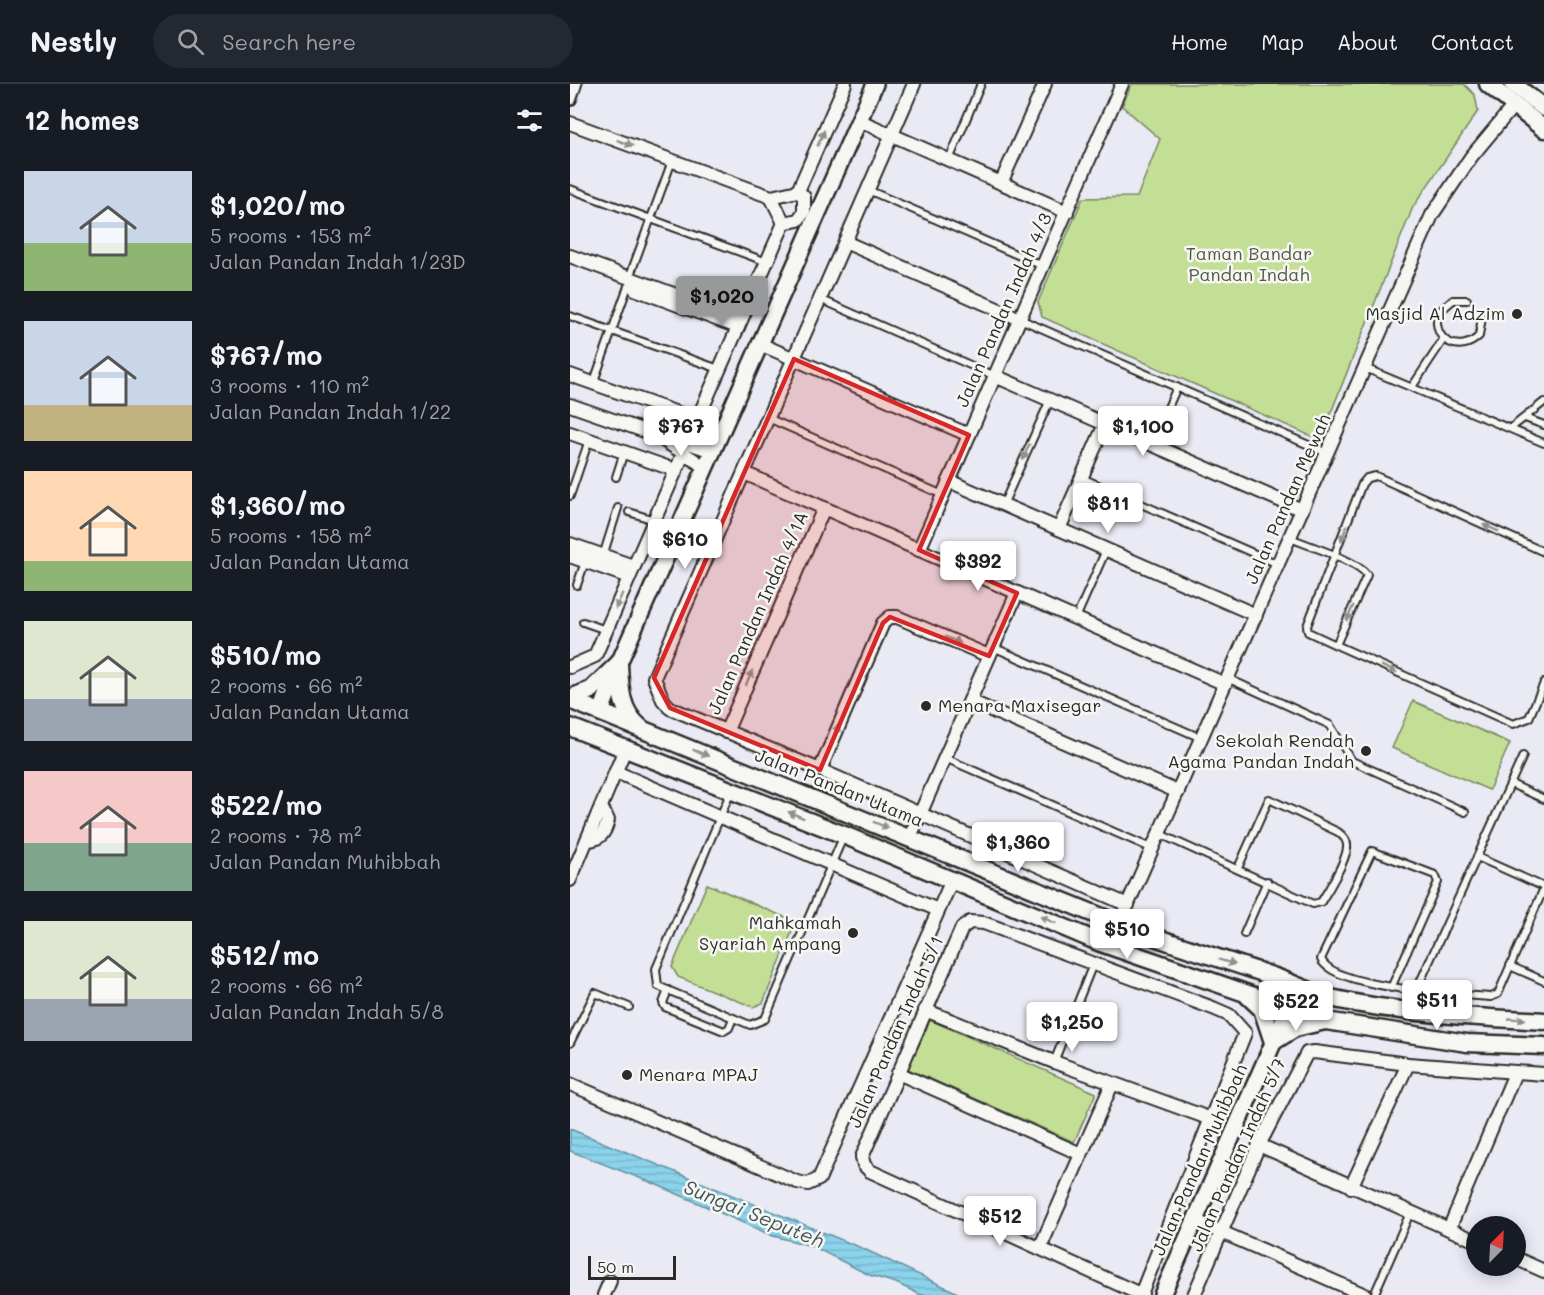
<!DOCTYPE html>
<meta charset="utf-8">
<style>
:root{--surface:#171b24;--page:#242831;--text:#f1f3f6;--muted:#9ea1a6;--line:#363941;--accent:#98999b}
body{margin:0;font-family:Mali,sans-serif;background:var(--page);color:var(--text);height:100vh;display:flex;flex-direction:column;font-size:22px;white-space:nowrap}
*{box-sizing:border-box;margin:0}
p{font-size:20px;color:var(--muted)}
.icon{flex:none;width:33px;height:33px;fill:none;stroke:currentColor;stroke-width:2;stroke-linecap:round;stroke-linejoin:round}
.map{position:relative;flex:1;overflow:hidden}
.panel{display:flex;flex-direction:column;background:var(--surface);width:570px}
.panel>*{flex:none}
.needle{width:39px;rotate:24deg}
.controls{position:absolute;left:896px;top:1132px;display:grid;gap:12px}
.controls a{display:grid;place-items:center;width:60px;height:60px;border-radius:50%;background:var(--surface);box-shadow:0 3px 15px #0003;font-size:30px}
.scale{position:absolute;left:18px;bottom:15px;width:88px;box-sizing:border-box;padding-left:6px;border:3px solid #2b2b2b;border-top:0;font-size:16px;line-height:21px;white-space:nowrap;color:#2b2b2b;-webkit-text-stroke:4px #f6f6f2;paint-order:stroke}
.price{position:absolute;translate:-50% -51px;padding:0 14px;border-radius:6px;background:#fff;color:#222;font-size:20px;line-height:39px;filter:drop-shadow(0 2px 3px #0008)}
.price::after{content:'';position:absolute;left:50%;top:36px;width:18px;height:14px;margin-left:-9px;background:inherit;clip-path:polygon(0 0,100% 0,50% 100%)}
.price.current{background:var(--accent);color:#111}
ul{padding:0;list-style:none}
li{display:flex;align-items:center;gap:18px;height:150px;padding:0 24px}
li span{display:grid;place-items:center;flex:none;width:168px;height:120px;border-radius:0px;color:#555}
li>.icon{margin-inline-start:auto}
span .icon{width:72px;height:72px;fill:#fffc;stroke-width:1}
li b{font-size:26px}
h2{display:flex;justify-content:space-between;align-items:center;height:72px;padding:0 24px;font-size:26px}
header{display:flex;align-items:center;gap:36px;box-sizing:border-box;height:84px;padding:0 30px;background:var(--surface);border-bottom:2px solid var(--line)}
header strong{font-size:28px}
nav{display:flex;gap:33px;margin-inline-start:auto;font-size:21px}
.search{width:420px;height:54px;background:var(--page);display:flex;align-items:center;gap:15px;box-sizing:border-box;padding:0 21px;border-radius:33px;color:var(--muted);font-size:22px}
main{display:flex;flex:1;min-height:0}
.map>svg:first-child{display:block}
.green{fill:#c3df96;stroke:#778560;stroke-width:1.5}
.water{fill:url(#water-rules);stroke:#64909e;stroke-width:1.5}
.lines{fill:none;stroke-linecap:round;stroke-linejoin:round}
.service-casing{stroke:#2b2b2b;stroke-width:10}
.minor-casing{stroke:#2b2b2b;stroke-width:16}
.tertiary-casing{stroke:#2b2b2b;stroke-width:20}
.secondary-casing{stroke:#2b2b2b;stroke-width:21}
.service{stroke:#f6f6f2;stroke-width:6}
.minor{stroke:#f6f6f2;stroke-width:12}
.tertiary{stroke:#f6f6f2;stroke-width:15}
.secondary{stroke:#f6f6f2;stroke-width:16}
.oneway{fill:#90908e}
.marked{fill:#d62828;fill-opacity:0.2;stroke:#d62828;stroke-width:4.5;stroke-linejoin:round}
.poi-dot{fill:#2b2b2b;stroke:#f6f6f2;stroke-width:2}
.labels{text-anchor:middle;stroke-width:5;stroke-linejoin:round;paint-order:stroke}
.park-label{font-size:18px;fill:#515846;stroke:#f6f6f2}
.street-label{font-size:18px;fill:#2b2b2b;stroke:#f6f6f2}
.poi-label{font-size:18px;fill:#2b2b2b;stroke:#f6f6f2;text-anchor:end}
.water-label{font-size:20px;font-style:italic;fill:#43555b;stroke:#f6f6f2}
</style>
<header>
<strong>Nestly</strong>
<div class="search"><svg class="icon" aria-label="search" viewBox="0 0 24 24"><circle cx="10" cy="10" r="6"/><path d="M15 15l6 6"/></svg>Search here</div>
<nav><a>Home</a><a>Map</a><a>About</a><a>Contact</a></nav>
</header>
<main>
<section class="panel">
<h2>12 homes<svg class="icon" aria-label="filters" viewBox="0 0 24 24"><path d="M4 7h16M4 17h16"/><circle cx="9" cy="7" r="2"/><circle cx="15" cy="17" r="2"/></svg></h2>
<ul>
<li><span style="background:linear-gradient(#c9d6e8 60%,#8fb573 0)"><svg class="icon" aria-label="home" viewBox="0 0 24 24"><path d="M3 11l9-7 9 7M6 9v11h12V9"/></svg></span><div><b>$1,020/mo</b><p>5 rooms · 153 m²</p><p>Jalan Pandan Indah 1/23D</p></div></li>
<li><span style="background:linear-gradient(#c9d6e8 70%,#c2b280 0)"><svg class="icon" aria-label="home" viewBox="0 0 24 24"><path d="M3 11l9-7 9 7M6 9v11h12V9"/></svg></span><div><b>$767/mo</b><p>3 rooms · 110 m²</p><p>Jalan Pandan Indah 1/22</p></div></li>
<li><span style="background:linear-gradient(#ffd9b3 75%,#8fb573 0)"><svg class="icon" aria-label="home" viewBox="0 0 24 24"><path d="M3 11l9-7 9 7M6 9v11h12V9"/></svg></span><div><b>$1,360/mo</b><p>5 rooms · 158 m²</p><p>Jalan Pandan Utama</p></div></li>
<li><span style="background:linear-gradient(#dfe7d0 65%,#9aa5b1 0)"><svg class="icon" aria-label="home" viewBox="0 0 24 24"><path d="M3 11l9-7 9 7M6 9v11h12V9"/></svg></span><div><b>$510/mo</b><p>2 rooms · 66 m²</p><p>Jalan Pandan Utama</p></div></li>
<li><span style="background:linear-gradient(#f6c9c9 60%,#7fa58c 0)"><svg class="icon" aria-label="home" viewBox="0 0 24 24"><path d="M3 11l9-7 9 7M6 9v11h12V9"/></svg></span><div><b>$522/mo</b><p>2 rooms · 78 m²</p><p>Jalan Pandan Muhibbah</p></div></li>
<li><span style="background:linear-gradient(#dfe7d0 65%,#9aa5b1 0)"><svg class="icon" aria-label="home" viewBox="0 0 24 24"><path d="M3 11l9-7 9 7M6 9v11h12V9"/></svg></span><div><b>$512/mo</b><p>2 rooms · 66 m²</p><p>Jalan Pandan Indah 5/8</p></div></li>
</ul>
</section>
<div class="map">
<svg width="974" height="1211" viewBox="0 0 974 1211">
<defs>
<pattern id="water-rules" width="6" height="5" patternUnits="userSpaceOnUse" patternTransform="scale(1.5)"><rect width="6" height="5" fill="#8ad3eb"/><path d="M0 2.5h6" fill="none" stroke="#77b5ca"/></pattern>
</defs>
<rect width="100%" height="100%" fill="#e9eaf4"/>
<filter id="ink" filterUnits="userSpaceOnUse"><feTurbulence type="fractalNoise" baseFrequency=".0167" numOctaves="2"/><feDisplacementMap in="SourceGraphic" scale="12" xChannelSelector="R" yChannelSelector="G"/><feConvolveMatrix kernelMatrix="1 2 1 2 8 2 1 2 1" color-interpolation-filters="sRGB"/></filter>
<g filter="url(#ink)">
<g class="green">
<path d="M562 0H894L905 11 908 27 843 123 750 356 472 233 468 218 513 114 567 113 590 55 552 22Z"/>
<path d="M843 617 940 659 919 706 822 664Z"/>
<path d="M137 800 226 838 193 919 183 923 108 893 102 883Z"/>
<path d="M360 936 526 1009 504 1058 338 985Z"/>
</g>
<path class="water" d="M0 1045 294 1165 392 1211H351L326 1199 299 1191 242 1162 203 1152 85 1100 0 1067Z"/>
<g class="lines">
<defs>
<g id="service">
<path d="M379 76 411 0"/>
<path d="M0 105 197 178"/>
<path d="M298 106 473 182"/>
<path d="M59 194 102 77"/>
<path d="M250 215 425 292"/>
<path d="M897 216H883L868 229C861 257 890 271 909 252L912 233"/>
<path d="M0 232 149 285"/>
<path d="M450 235 757 369"/>
<path d="M795 284 974 359"/>
<path d="M23 300 58 202"/>
<path d="M842 303 873 256"/>
<path d="M198 334 373 411"/>
<path d="M955 334 974 341"/>
<path d="M941 344 974 318"/>
<path d="M582 360 607 303"/>
<path d="M46 393 54 368"/>
<path d="M512 394 708 480"/>
<path d="M0 412 19 356"/>
<path d="M433 421 480 316"/>
<path d="M59 428 84 436"/>
<path d="M720 454C739 462 787 476 797 491L766 561 738 548 737 542 792 400 797 394 806 392 974 468"/>
<path d="M33 472 48 424"/>
<path d="M7 501 15 478"/>
<path d="M506 534 536 466"/>
<path d="M13 538 36 546"/>
<path d="M766 561 943 640 959 634 974 599"/>
<path d="M423 563 631 654"/>
<path d="M657 594 760 641 782 677 895 728"/>
<path d="M375 674 583 765"/>
<path d="M941 700 974 715"/>
<path d="M161 707 86 885 88 902 180 941 195 935 274 751"/>
<path d="M590 750 743 820 751 818C758 807 776 777 777 764 778 756 773 752 768 748L699 715 668 784"/>
<path d="M907 773 974 803"/>
<path d="M674 850 697 797"/>
<path d="M940 882 974 897"/>
<path d="M821 904 868 798 865 791 802 767 751 875C763 904 890 911 921 913L928 910 974 804"/>
<path d="M98 906 93 919 95 923 154 947 159 944 163 934"/>
<path d="M846 907 953 672"/>
<path d="M0 959 25 909 59 923"/>
<path d="M484 978 523 880"/>
<path d="M804 1211 840 1129"/>
</g>
<g id="minor">
<path d="M344 0 84 594 93 616 100 624 250 686 313 539 320 533H327L419 572"/>
<path d="M0 15 5 0"/>
<path d="M288 36 497 128"/>
<path d="M0 39 201 113 228 107"/>
<path d="M431 99 475 0"/>
<path d="M228 107 275 0"/>
<path d="M201 113 214 139"/>
<path d="M214 139 228 136 234 128V113L228 107"/>
<path d="M275 158 450 235"/>
<path d="M0 172 171 235"/>
<path d="M65 205 168 243"/>
<path d="M190 260 399 351"/>
<path d="M0 291 127 336"/>
<path d="M425 292 732 426"/>
<path d="M0 321 86 351 105 354 142 367"/>
<path d="M0 349 105 386"/>
<path d="M87 352 135 383"/>
<path d="M117 359 214 139"/>
<path d="M174 389 655 600"/>
<path d="M379 397 686 531"/>
<path d="M489 445 535 340"/>
<path d="M0 460 63 482"/>
<path d="M349 466 552 0"/>
<path d="M0 472 59 493"/>
<path d="M0 583 25 572 114 368"/>
<path d="M400 617 608 708"/>
<path d="M156 648 254 424"/>
<path d="M250 686 558 821"/>
<path d="M46 688 368 826"/>
<path d="M340 753 447 509"/>
<path d="M17 756C31 756 35 748 38 736L31 723"/>
<path d="M0 796 56 663"/>
<path d="M549 840 862 131 901 73 945 20"/>
<path d="M355 926 484 978 641 1035"/>
<path d="M328 989 511 1070"/>
<path d="M0 1000 227 1098 238 1100 249 1095 382 796"/>
<path d="M689 1061 906 1157"/>
<path d="M781 1103 838 980"/>
<path d="M624 1136 795 1211"/>
<path d="M879 1145 945 989"/>
<path d="M470 1164 542 1000"/>
<path d="M945 1174 974 1187"/>
<path d="M571 1210 675 949 659 931 643 924 414 839 400 838 392 844 292 1073 294 1081 300 1087 572 1211"/>
<path d="M34 1211 40 1197"/>
<path d="M624 1211 689 1061 737 969 744 968 838 980 974 990"/>
</g>
<g id="tertiary">
<path d="M31 628 49 579 305 0"/>
<path d="M592 1211 719 923"/>
</g>
<g id="secondary">
<path d="M918 0 974 45"/>
<path d="M943 0 974 24"/>
<path d="M49 579C50 603 50 627 70 643"/>
<path d="M0 614 21 606 49 579"/>
<path d="M0 616 549 840C601 860 653 875 705 893 725 900 744 910 765 915 834 930 904 933 974 937"/>
<path d="M0 643 274 751 531 859 756 937 897 959 974 962"/>
<path d="M678 912 692 925 703 958 725 944 755 937"/>
</g>
</defs>
<use href="#service" class="service-casing"/>
<use href="#minor" class="minor-casing"/>
<use href="#tertiary" class="tertiary-casing"/>
<use href="#secondary" class="secondary-casing"/>
<use href="#service" class="service"/>
<use href="#minor" class="minor"/>
<use href="#tertiary" class="tertiary"/>
<use href="#secondary" class="secondary"/>
</g>
<defs><path id="oneway-solid" d="M-6-.8H1V-3.2L6.5 0L1 3.2V.8H-6Z" transform="scale(1.5)"/></defs>
<g class="oneway">
<use href="#oneway-solid" transform="translate(251 54) rotate(-66)"/>
<use href="#oneway-solid" transform="translate(55 59) rotate(20)"/>
<use href="#oneway-solid" transform="translate(456 368) rotate(114)"/>
<use href="#oneway-solid" transform="translate(921 444) rotate(-156)"/>
<use href="#oneway-solid" transform="translate(774 449) rotate(110)"/>
<use href="#oneway-solid" transform="translate(49 517) rotate(114)"/>
<use href="#oneway-solid" transform="translate(780 529) rotate(114)"/>
<use href="#oneway-solid" transform="translate(383 556) rotate(23)"/>
<use href="#oneway-solid" transform="translate(819 585) rotate(24)"/>
<use href="#oneway-solid" transform="translate(179 594) rotate(-66)"/>
<use href="#oneway-solid" transform="translate(266 648) rotate(-67)"/>
<use href="#oneway-solid" transform="translate(131 669) rotate(22)"/>
<use href="#oneway-solid" transform="translate(226 731) rotate(-158)"/>
<use href="#oneway-solid" transform="translate(311 741) rotate(23)"/>
<use href="#oneway-solid" transform="translate(478 836) rotate(-157)"/>
<use href="#oneway-solid" transform="translate(657 878) rotate(17)"/>
<use href="#oneway-solid" transform="translate(947 935) rotate(3)"/>
</g>
</g>
<path class="marked" d="M224 275 399 351 349 466 447 509 419 572 320 533 313 539 250 686 100 624 84 594Z"/>
<g class="poi-dot">
<circle cx="947" cy="230" r="6"/>
<circle cx="356" cy="622" r="6"/>
<circle cx="796" cy="667" r="6"/>
<circle cx="283" cy="849" r="6"/>
<circle cx="57" cy="991" r="6"/>
</g>
<g class="labels">
<g class="park-label">
<text x="679" y="176">Taman Bandar<tspan x="679" dy="21">Pandan Indah</tspan></text>
</g>
<g class="street-label">
<text transform="translate(434 226) rotate(-66)" y="6">Jalan Pandan Indah 4/3</text>
<text transform="translate(718 415) rotate(-66)" y="6">Jalan Pandan Mewah</text>
<text transform="translate(188 529) rotate(-66)" y="6">Jalan Pandan Indah 4/1A</text>
<text transform="translate(269 704) rotate(22)" y="6">Jalan Pandan Utama</text>
<text transform="translate(326 948) rotate(-66)" y="6">Jalan Pandan Indah 5/1</text>
<text transform="translate(668 1071) rotate(-66)" y="6">Jalan Pandan Indah 5/7</text>
<text transform="translate(630 1076) rotate(-66)" y="6">Jalan Pandan Muhibbah</text>
</g>
<g class="poi-label">
<text x="935" y="236">Masjid Al Adzim</text>
<text x="368" y="628" text-anchor="start">Menara Maxisegar</text>
<text x="784" y="663">Sekolah Rendah<tspan x="784" dy="21">Agama Pandan Indah</tspan></text>
<text x="271" y="845">Mahkamah<tspan x="271" dy="21">Syariah Ampang</tspan></text>
<text x="69" y="997" text-anchor="start">Menara MPAJ</text>
</g>
<g class="water-label">
<text transform="translate(184 1130) rotate(22)" y="7">Sungai Seputeh</text>
</g>
</g>
</svg>
<div class="controls">
<a><svg class="needle" viewBox="-14 -14 28 28"><path d="M0-13l5 13h-10z" fill="#e53935"/><path d="M0 13l5-13h-10z" fill="#9ea1a6"/></svg></a>
</div>
<div class="scale">50 m</div>
<b class="price current" style="left:152px;top:243px">$1,020</b>
<b class="price" style="left:111px;top:373px">$767</b>
<b class="price" style="left:573px;top:373px">$1,100</b>
<b class="price" style="left:538px;top:450px">$811</b>
<b class="price" style="left:115px;top:486px">$610</b>
<b class="price" style="left:408px;top:508px">$392</b>
<b class="price" style="left:448px;top:789px">$1,360</b>
<b class="price" style="left:557px;top:876px">$510</b>
<b class="price" style="left:867px;top:947px">$511</b>
<b class="price" style="left:726px;top:948px">$522</b>
<b class="price" style="left:502px;top:969px">$1,250</b>
<b class="price" style="left:430px;top:1163px">$512</b>
</div>
</main>
